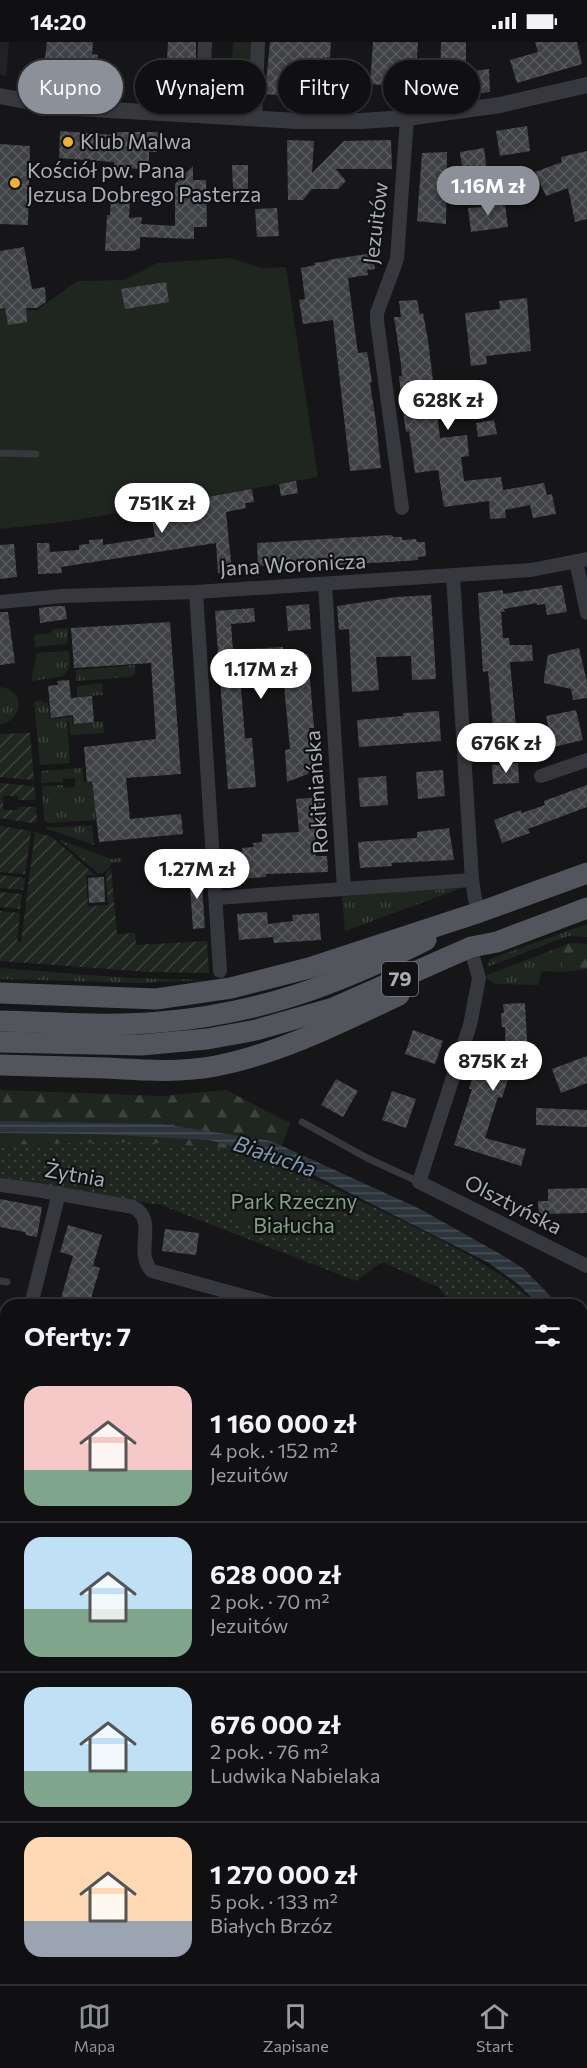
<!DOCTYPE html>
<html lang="pl">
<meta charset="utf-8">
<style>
:root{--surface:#101012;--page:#19191b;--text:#f1f3f6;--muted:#9c9d9f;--line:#303032;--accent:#8c9099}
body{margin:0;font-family:Commissioner,sans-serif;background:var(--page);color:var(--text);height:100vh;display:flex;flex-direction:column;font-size:22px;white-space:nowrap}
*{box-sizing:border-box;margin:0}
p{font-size:20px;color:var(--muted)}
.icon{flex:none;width:33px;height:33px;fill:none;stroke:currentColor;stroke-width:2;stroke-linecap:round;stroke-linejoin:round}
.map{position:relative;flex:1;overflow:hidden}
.details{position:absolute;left:0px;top:1257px;width:588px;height:686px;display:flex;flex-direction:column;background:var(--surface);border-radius:18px 18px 0 0;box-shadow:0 2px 4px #0004,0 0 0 2px var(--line)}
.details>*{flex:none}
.banner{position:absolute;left:18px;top:18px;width:552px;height:54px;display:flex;gap:12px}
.price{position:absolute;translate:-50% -51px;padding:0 14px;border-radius:21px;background:#fff;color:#222;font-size:20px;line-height:39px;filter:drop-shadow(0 2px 3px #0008)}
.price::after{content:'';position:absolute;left:50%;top:36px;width:18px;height:14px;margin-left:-9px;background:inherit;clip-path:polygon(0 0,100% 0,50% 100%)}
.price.on{background:var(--accent);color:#fff}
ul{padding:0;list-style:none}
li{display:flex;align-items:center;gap:18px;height:150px;padding:0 24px}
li+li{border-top:2px solid var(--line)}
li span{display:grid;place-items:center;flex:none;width:168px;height:120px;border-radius:18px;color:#555}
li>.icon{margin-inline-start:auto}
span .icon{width:72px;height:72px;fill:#fffc;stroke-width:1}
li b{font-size:26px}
h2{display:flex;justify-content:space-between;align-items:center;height:72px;padding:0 24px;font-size:26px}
.pill{padding:0 21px;border-radius:27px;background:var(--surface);box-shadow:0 2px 4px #0004,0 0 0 2px var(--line);font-size:21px;line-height:54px}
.pill.on{background:var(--accent);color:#fff}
.status{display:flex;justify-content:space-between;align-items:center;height:42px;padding:0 30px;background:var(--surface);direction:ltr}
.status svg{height:16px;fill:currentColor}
.dock{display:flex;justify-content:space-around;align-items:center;height:84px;border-top:2px solid var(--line);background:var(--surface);font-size:16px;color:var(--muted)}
.dock a{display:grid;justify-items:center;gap:3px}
.dock .on{color:var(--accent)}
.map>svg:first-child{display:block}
.built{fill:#222225}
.grass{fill:url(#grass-tufts)}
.forest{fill:url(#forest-firs)}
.park{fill:url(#park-dots)}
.garden{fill:url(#garden-furrows)}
.pitch{fill:#1e261f}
.water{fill:url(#water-rules)}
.building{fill:url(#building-cross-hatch)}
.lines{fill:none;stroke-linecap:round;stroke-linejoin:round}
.service{stroke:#37383d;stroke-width:7}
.minor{stroke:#37383d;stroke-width:14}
.tertiary{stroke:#37383d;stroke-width:16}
.primary{stroke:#53555c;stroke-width:21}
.poi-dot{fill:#f2b134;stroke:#111113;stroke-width:2}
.labels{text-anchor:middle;stroke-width:4.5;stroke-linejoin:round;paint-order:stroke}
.shield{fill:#111113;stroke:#7b7e86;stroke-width:1.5}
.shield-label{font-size:20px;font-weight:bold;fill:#a8adb8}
.poi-label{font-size:21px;fill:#a8adb8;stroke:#111113;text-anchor:start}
.street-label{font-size:21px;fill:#a8adb8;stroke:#111113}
.park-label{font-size:21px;fill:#7fa381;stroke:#111113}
.water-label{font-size:22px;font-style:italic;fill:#7f9bb3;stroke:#111113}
</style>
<div class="status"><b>14:20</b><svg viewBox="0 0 49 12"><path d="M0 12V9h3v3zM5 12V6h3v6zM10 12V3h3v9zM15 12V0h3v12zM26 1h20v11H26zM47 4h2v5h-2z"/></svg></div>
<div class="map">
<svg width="587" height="1942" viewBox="0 0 587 1942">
<defs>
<pattern id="grass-tufts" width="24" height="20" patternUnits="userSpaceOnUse" patternTransform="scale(1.5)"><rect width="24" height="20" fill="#1e261f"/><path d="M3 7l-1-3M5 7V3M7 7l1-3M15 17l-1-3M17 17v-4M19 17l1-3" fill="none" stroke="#3c433d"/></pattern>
<pattern id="forest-firs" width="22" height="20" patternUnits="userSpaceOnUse" patternTransform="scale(1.5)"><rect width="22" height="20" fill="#1e261f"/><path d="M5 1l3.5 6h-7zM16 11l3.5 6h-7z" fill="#3c433d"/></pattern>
<pattern id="park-dots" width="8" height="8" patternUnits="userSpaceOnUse" patternTransform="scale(1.5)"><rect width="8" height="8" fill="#1e261f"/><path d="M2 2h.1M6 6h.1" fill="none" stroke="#3c433d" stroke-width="1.8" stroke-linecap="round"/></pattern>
<pattern id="garden-furrows" width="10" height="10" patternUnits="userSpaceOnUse" patternTransform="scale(1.5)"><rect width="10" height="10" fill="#1e261f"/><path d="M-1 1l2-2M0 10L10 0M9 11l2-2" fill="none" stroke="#3c433d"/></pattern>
<pattern id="water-rules" width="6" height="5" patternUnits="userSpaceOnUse" patternTransform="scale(1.5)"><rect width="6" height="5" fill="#2c353c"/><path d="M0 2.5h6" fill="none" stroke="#485056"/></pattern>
<pattern id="building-cross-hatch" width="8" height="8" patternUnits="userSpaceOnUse" patternTransform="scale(1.5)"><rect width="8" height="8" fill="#404145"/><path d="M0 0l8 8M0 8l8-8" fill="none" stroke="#595a5e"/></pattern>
</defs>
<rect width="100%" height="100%" fill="#161618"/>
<path class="built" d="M0 0H9L6 34 0 33Z"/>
<g class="grass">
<path d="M234 0H250V2H254L253 28 230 27Z"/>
<path d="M68 586V600L65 602 35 605 34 593 50 591 53 587Z"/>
<path d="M69 609 70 625 64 634 32 639C31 628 37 622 36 611Z"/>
<path d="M135 623V632L131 635 76 639V628Z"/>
<path d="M102 641 103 653 77 655V644Z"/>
<path d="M0 645C26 648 24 677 0 683Z"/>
<path d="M42 658 43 661H48L50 677 72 675 73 682 103 679 104 691 70 693 69 679H67L70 721 40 723 34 660Z"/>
<path d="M82 726 84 740 92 739 96 778 48 781 44 778 42 744 63 743 64 746 75 745V736L63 737V740L41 741V729Z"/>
<path d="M92 783 94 803 45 786Z"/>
<path d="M58 797 111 817 120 816 123 819 111 821V824L103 831H98Z"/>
<path d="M459 846H462L345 889 342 854Z"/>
<path d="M587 882V895L568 894 487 925 490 917Z"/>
<path d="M560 905 563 930 542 929 538 943 495 942 486 936 485 934Z"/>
<path d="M0 926 128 936 205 938 139 941 0 937Z"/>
</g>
<g class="forest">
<path d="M570 901 587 902V927L563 930 560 905Z"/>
<path d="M0 1048 162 1054 226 1048 290 1081 270 1135 0 1124Z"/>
</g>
<g class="park">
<path d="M108 1100C150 1101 193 1101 235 1110 288 1123 337 1147 386 1171 439 1197 494 1222 537 1263H453L438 1245 382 1220 356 1239 161 1163 0 1136V1103Z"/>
<path d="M582 1317 587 1331V1503L582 1517Z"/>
<path d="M314 1937H384V1942H318Z"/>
</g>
<g class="garden">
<path d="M30 691 34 738 0 735V692Z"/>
<path d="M0 741 34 744 36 758H18V754H3V768H17L18 765H36L37 779 31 781 0 776Z"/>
<path d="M0 784 31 789 25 832 0 830Z"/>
<path d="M35 790 52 795 95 833H86L88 864 108 863 106 831 111 826 117 892 135 891 136 903 207 899 209 931 150 930 0 919V869L20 871 17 899 21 900Z"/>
<path d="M0 833 25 836 23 848 0 846Z"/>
<path d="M0 850 22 852 20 867 0 865Z"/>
</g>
<g class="pitch">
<path d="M231 216 261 226 286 225 318 435 71 479 0 487V268H37L77 239 124 238 157 221Z"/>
<path d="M245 1141 305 1160 294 1196 234 1177Z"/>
</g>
<path class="water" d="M0 1079 163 1082 271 1099 418 1166 502 1213 524 1227 559 1263H539L518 1242 487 1220 286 1119 209 1098 96 1092 0 1091Z"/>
<g class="building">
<path d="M47 0H93L92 12 98 13 95 38 43 31Z"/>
<path d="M168 0H196V32L200 36H208L207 50 144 42 146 23 157 24 158 16 167 17Z"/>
<path d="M270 0H331L330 16 327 15 323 57 265 52Z"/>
<path d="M373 0H418L415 45 370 42Z"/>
<path d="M441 0H466V30L489 27 490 50 440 55Z"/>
<path d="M535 0H577L582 22 517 41 510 18 538 10Z"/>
<path d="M232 32 248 33 247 53H232Z"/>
<path d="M527 84 530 109 500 114 496 89Z"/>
<path d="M60 89 115 93V90H158L157 110H149V122L144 127 114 126V120L59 116Z"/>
<path d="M287 98 314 99 312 131 344 99 391 98 392 127H336L346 139 338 147H312L303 158H288Z"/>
<path d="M0 102 30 104 28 183 0 182Z"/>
<path d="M484 106 488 136 464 140 460 110Z"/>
<path d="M587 109V177L575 180 568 146 546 154 535 130 562 120 561 115Z"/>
<path d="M447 110 446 182 417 179 422 111Z"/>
<path d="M232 123H248V148H233Z"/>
<path d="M193 124V138H206L207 185H194V197L140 195V206L133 209H105L107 173H110L111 158 130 159 129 176 142 175 141 182 175 184V142Z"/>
<path d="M498 159V163L505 162 508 185 471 190 468 166 482 165V160Z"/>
<path d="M277 166 279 194 257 195 255 167Z"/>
<path d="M24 205 32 247 45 245 46 260 37 266H26L27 280 8 283 5 266 0 267V209Z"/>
<path d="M373 211 375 227 367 228 368 233 348 236 358 311 367 310 370 327 372 340 370 341 376 380 381 426 350 429 333 278 303 282 299 258 305 257 301 226 315 223 314 221 329 219 328 218Z"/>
<path d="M166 240 169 260 125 267 121 247Z"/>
<path d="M527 256 531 309 486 314 487 322 471 324 465 271 500 267 499 259Z"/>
<path d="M417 258 420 272 423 271 428 298 440 396 467 393 469 414 461 415 464 439 501 435 503 448 544 441 547 453 552 452 556 472 533 476 530 463 505 468 506 476 490 477 489 459 444 465 438 428 415 431 409 389 406 390 402 363 399 334H402L401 322 394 275H401L399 259Z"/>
<path d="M494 378 497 392 478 395 476 381Z"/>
<path d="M296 439 298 451 281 454 279 442Z"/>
<path d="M252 447 254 460 245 461 246 466 226 470 232 530 218 531 216 501 61 525 62 531 38 532 37 501H49L50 510 79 508V503L89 502V498L103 497V503L155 495 150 465Z"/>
<path d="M392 493 393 495H402V498L416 497 417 500H425L426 514 418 515V518L391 520 315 524V521L258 524 257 501Z"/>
<path d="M14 502 17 535 0 537V503Z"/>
<path d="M562 543 567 570 547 573 545 562 537 563V561L504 567 505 570H501L503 596H509L510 603H532L533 619 510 620 517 695 494 697 488 629 483 630 478 551 503 548V552Z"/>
<path d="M431 553 436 637 412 638 411 614 376 615 379 648 352 650 349 587 339 588 337 564 397 555Z"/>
<path d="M309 562 311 587 288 589 286 564Z"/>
<path d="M56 564H65L67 577 40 581 39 566Z"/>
<path d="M254 566 255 580 231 582 233 608 283 605V615L308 612 314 686H309L313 724 308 732 287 740 285 708 290 707 284 644 241 646 245 696H252L256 745 228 747 215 569Z"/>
<path d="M0 570H8L15 621 0 623Z"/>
<path d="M170 580 181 732 126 736 130 777 181 772 183 792 99 800 92 739 87 740 84 705 156 697 151 621 74 626 71 586Z"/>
<path d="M579 606 587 640V656L573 658 571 647 544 641V636L548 613Z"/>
<path d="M69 638 71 656 92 654 94 680 74 682 73 673 51 676 48 644 58 643 57 639Z"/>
<path d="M576 668 583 698 553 705 546 674Z"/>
<path d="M439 669 441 699 359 705 357 678 403 674V671Z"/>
<path d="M518 721 519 741 493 742 492 723Z"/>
<path d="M443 728 445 754 418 757 416 730Z"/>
<path d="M386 734 388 763 360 765 358 736Z"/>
<path d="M587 743V765L528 787 530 791 502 801 494 778 521 768 522 771 545 763 544 759Z"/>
<path d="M321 755 323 787H315L316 814H327L328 830 266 832V835L234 837 233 814 243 813 242 806 254 805 253 801 262 800V792L299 790 296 757Z"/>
<path d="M449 786 454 818 391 821 392 824 360 826 358 800 417 796V790Z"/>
<path d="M201 829 205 886 193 887 189 830Z"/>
<path d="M104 835 105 860 89 861 88 836Z"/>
<path d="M267 870 268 882 293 879 292 873 319 871 321 898 274 901 273 895 239 898 237 872Z"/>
<path d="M525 961 527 999H520L502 1056 498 1055 485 1096 526 1107 521 1124 454 1103 472 1047H469L481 1009 506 1016 505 985H502L501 971H504L503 962Z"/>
<path d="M413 988 443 999 435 1022 405 1012Z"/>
<path d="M587 1014V1041L561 1051 552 1027Z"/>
<path d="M336 1037 358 1049 343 1075 321 1063Z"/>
<path d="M392 1049 416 1057 406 1086 382 1078Z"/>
<path d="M536 1066 587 1068V1085L536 1083Z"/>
<path d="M587 1146V1171L539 1172 538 1159H548V1147Z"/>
<path d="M0 1157 42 1165 37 1195 26 1193 25 1190 0 1185Z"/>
<path d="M68 1183 102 1193 93 1224 100 1226 89 1263H59L73 1214 60 1210Z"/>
<path d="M165 1187 199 1191 196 1213 162 1209Z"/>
</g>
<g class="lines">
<g class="service">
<path d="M0 411 36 412"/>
<path d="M302 1080 367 1116 419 1140"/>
<path d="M0 1239 7 1240"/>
<path d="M222 1263 225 1249"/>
</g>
<g class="minor">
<path d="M204 28 205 0"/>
<path d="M255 77 258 0"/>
<path d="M402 466 377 279V271L397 217 407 76"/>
<path d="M576 519 587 571"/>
<path d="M453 534 472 838 475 857 480 870"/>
<path d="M325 542 344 847"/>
<path d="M196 550 220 929"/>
<path d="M0 560 62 554 196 550 531 528 587 517"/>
<path d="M541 734 587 718"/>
<path d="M216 856 472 838"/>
<path d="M474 918 479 936 470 983 419 1140 587 1224"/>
<path d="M0 1143 37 1148 133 1165C159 1178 133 1210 152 1229L276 1263"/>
<path d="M31 1263 59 1151"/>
<path d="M0 1318 6 1322"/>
<path d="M0 1370 6 1348"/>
<path d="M582 1690 587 1686"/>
<path d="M0 1807 6 1809"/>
<path d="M143 1936V1942"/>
<path d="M481 1942V1936"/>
</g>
<path class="tertiary" d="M0 54 59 65 298 79H361L407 76 500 63 587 43"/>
<g class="primary">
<path d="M0 951 156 957 231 946 309 926 480 870 587 831"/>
<path d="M0 979C53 980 107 985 160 980 260 972 338 942 426 898"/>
<path d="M0 1000 141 1003 207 997 256 988 333 966 471 905 497 900 587 866"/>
<path d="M0 1023C35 1024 70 1025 106 1026 142 1028 179 1031 216 1024 281 1011 340 981 399 953"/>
</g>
</g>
<g class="poi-dot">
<circle cx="68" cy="100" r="6"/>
<circle cx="15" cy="141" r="6"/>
</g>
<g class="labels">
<rect class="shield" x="382" y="920" width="36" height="34" rx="4.5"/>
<g class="shield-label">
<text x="400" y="944">79</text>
</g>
<g class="poi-label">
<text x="80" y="107">Klub Malwa</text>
<text x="27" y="136">Kościół pw. Pana<tspan x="27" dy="24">Jezusa Dobrego Pasterza</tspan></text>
</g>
<g class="street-label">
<text transform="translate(376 181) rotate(-83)" y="7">Jezuitów</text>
<text transform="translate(293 523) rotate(-3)" y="7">Jana Woronicza</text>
<text transform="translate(317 750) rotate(-94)" y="7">Rokitniańska</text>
<text transform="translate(75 1133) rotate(10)" y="7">Żytnia</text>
<text transform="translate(513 1163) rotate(27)" y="7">Olsztyńska</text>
</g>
<g class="park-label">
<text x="294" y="1167">Park Rzeczny<tspan x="294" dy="24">Białucha</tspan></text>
</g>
<g class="water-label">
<text transform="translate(275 1114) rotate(19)" y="8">Białucha</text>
</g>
</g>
</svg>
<b class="price on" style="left:488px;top:175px">1.16M zł</b>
<b class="price" style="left:448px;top:389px">628K zł</b>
<b class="price" style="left:162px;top:492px">751K zł</b>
<b class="price" style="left:261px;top:658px">1.17M zł</b>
<b class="price" style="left:506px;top:732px">676K zł</b>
<b class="price" style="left:197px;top:858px">1.27M zł</b>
<b class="price" style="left:493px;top:1050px">875K zł</b>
<div class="banner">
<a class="pill on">Kupno</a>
<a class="pill">Wynajem</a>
<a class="pill">Filtry</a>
<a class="pill">Nowe</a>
</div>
<section class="details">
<h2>Oferty: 7<svg class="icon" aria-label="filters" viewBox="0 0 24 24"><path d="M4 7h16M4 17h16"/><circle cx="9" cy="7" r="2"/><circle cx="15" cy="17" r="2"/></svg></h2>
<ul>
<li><span style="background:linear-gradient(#f6c9c9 70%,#7fa58c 0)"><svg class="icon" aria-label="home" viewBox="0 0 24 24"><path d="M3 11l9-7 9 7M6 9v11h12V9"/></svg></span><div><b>1 160 000 zł</b><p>4 pok. · 152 m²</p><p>Jezuitów</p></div></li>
<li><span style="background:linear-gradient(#bfe0f5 60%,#7fa58c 0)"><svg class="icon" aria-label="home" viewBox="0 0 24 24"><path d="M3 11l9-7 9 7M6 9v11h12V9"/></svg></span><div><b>628 000 zł</b><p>2 pok. · 70 m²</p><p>Jezuitów</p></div></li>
<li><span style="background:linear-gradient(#bfe0f5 70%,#7fa58c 0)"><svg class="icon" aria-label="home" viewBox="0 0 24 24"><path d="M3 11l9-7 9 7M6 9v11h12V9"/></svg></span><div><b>676 000 zł</b><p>2 pok. · 76 m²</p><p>Ludwika Nabielaka</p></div></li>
<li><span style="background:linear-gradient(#ffd9b3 70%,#9aa5b1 0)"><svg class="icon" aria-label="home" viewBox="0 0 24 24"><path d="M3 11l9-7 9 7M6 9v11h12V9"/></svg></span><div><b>1 270 000 zł</b><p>5 pok. · 133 m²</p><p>Białych Brzóz</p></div></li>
</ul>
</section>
</div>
<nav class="dock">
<a class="on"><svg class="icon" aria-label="map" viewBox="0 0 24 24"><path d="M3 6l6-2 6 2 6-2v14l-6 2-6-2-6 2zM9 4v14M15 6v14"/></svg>Mapa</a>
<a><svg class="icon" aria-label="saved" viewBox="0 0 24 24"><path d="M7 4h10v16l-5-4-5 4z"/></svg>Zapisane</a>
<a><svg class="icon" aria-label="home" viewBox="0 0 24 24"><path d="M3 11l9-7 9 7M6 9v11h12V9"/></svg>Start</a>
</nav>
